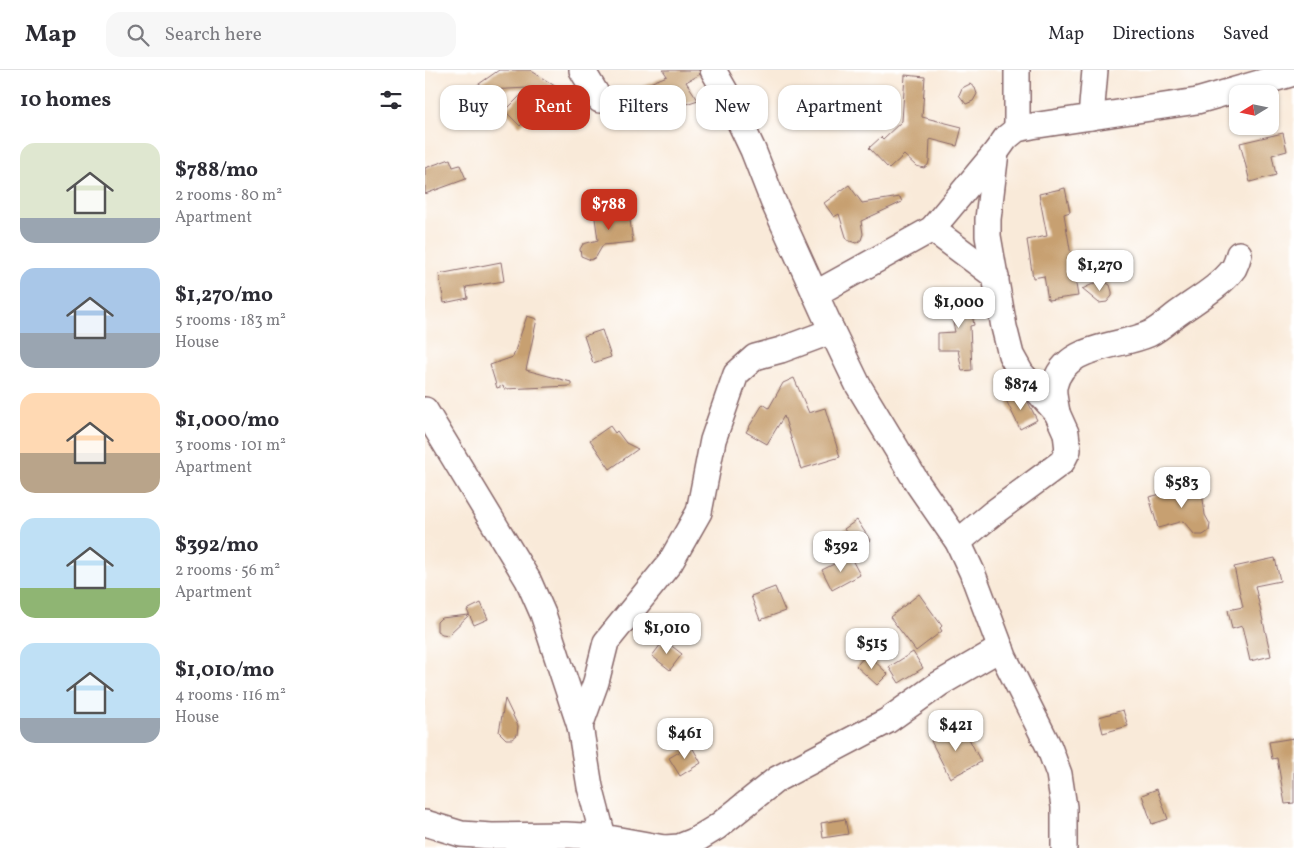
<!DOCTYPE html>
<meta charset="utf-8">
<style>
:root{--surface:#fff;--page:#f7f7f7;--text:#2b2b33;--muted:#7c7c81;--line:#e1e1e2;--accent:#c8321e}
body{margin:0;font-family:Vollkorn,serif;background:var(--page);color:var(--text);height:100vh;display:flex;flex-direction:column;font-size:19px;white-space:nowrap}
*{box-sizing:border-box;margin:0}
p{font-size:16px;color:var(--muted)}
.icon{flex:none;width:28px;height:28px;fill:none;stroke:currentColor;stroke-width:2;stroke-linecap:round;stroke-linejoin:round}
.map{position:relative;flex:1;overflow:hidden}
.details{display:flex;flex-direction:column;background:var(--surface);width:425px}
.details>*{flex:none}
.hud{position:absolute;left:15px;top:15px;width:475px;height:45px;display:flex;gap:10px}
.needle{width:32px;rotate:260deg}
.controls{position:absolute;left:804px;top:15px;display:grid;gap:10px}
.controls a{display:grid;place-items:center;width:50px;height:50px;border-radius:10px;background:var(--surface);box-shadow:0 1px 4px #0004;font-size:25px}
.price{position:absolute;translate:-50% -42px;padding:0 11px;border-radius:10px;background:#fff;color:#222;font-size:16px;line-height:32px;filter:drop-shadow(0 1px 2px #0008)}
.price::after{content:'';position:absolute;left:50%;top:30px;width:15px;height:11px;margin-left:-8px;background:inherit;clip-path:polygon(0 0,100% 0,50% 100%)}
.price.current{background:var(--accent);color:#fff}
ul{padding:0;list-style:none}
li{display:flex;align-items:center;gap:15px;height:125px;padding:0 20px}
li span{display:grid;place-items:center;flex:none;width:140px;height:100px;border-radius:15px;color:#555}
li>.icon{margin-inline-start:auto}
span .icon{width:60px;height:60px;fill:#fffc;stroke-width:1}
li b{font-size:21px}
h2{display:flex;justify-content:space-between;align-items:center;height:60px;padding:0 20px;font-size:21px}
.tag{padding:0 18px;border-radius:15px;background:var(--surface);box-shadow:0 1px 4px #0004;font-size:18px;line-height:45px}
.tag.current{background:var(--accent);color:#fff}
header{display:flex;align-items:center;gap:30px;box-sizing:border-box;height:70px;padding:0 25px;background:var(--surface);border-bottom:1px solid var(--line)}
header strong{font-size:24px}
nav{display:flex;gap:28px;margin-inline-start:auto;font-size:18px}
.search{width:350px;height:45px;background:var(--page);display:flex;align-items:center;gap:12px;box-sizing:border-box;padding:0 18px;border-radius:15px;color:var(--muted);font-size:19px}
main{display:flex;flex:1;min-height:0}
.map>svg:first-child{display:block}
.building{fill:#c7a071}
.lines{fill:none;stroke-linecap:round;stroke-linejoin:round}
.minor-casing{stroke:#876668;stroke-width:28}
.minor{stroke:#fff;stroke-width:25}
</style>
<header>
<strong>Map</strong>
<div class="search"><svg class="icon" aria-label="search" viewBox="0 0 24 24"><circle cx="10" cy="10" r="6"/><path d="M15 15l6 6"/></svg>Search here</div>
<nav><a>Map</a><a>Directions</a><a>Saved</a></nav>
</header>
<main>
<section class="details">
<h2>10 homes<svg class="icon" aria-label="filters" viewBox="0 0 24 24"><path d="M4 7h16M4 17h16"/><circle cx="9" cy="7" r="2"/><circle cx="15" cy="17" r="2"/></svg></h2>
<ul>
<li><span style="background:linear-gradient(#dfe7d0 75%,#9aa5b1 0)"><svg class="icon" aria-label="home" viewBox="0 0 24 24"><path d="M3 11l9-7 9 7M6 9v11h12V9"/></svg></span><div><b>$788/mo</b><p>2 rooms · 80 m²</p><p>Apartment</p></div></li>
<li><span style="background:linear-gradient(#a9c7e8 65%,#9aa5b1 0)"><svg class="icon" aria-label="home" viewBox="0 0 24 24"><path d="M3 11l9-7 9 7M6 9v11h12V9"/></svg></span><div><b>$1,270/mo</b><p>5 rooms · 183 m²</p><p>House</p></div></li>
<li><span style="background:linear-gradient(#ffd9b3 60%,#b9a48a 0)"><svg class="icon" aria-label="home" viewBox="0 0 24 24"><path d="M3 11l9-7 9 7M6 9v11h12V9"/></svg></span><div><b>$1,000/mo</b><p>3 rooms · 101 m²</p><p>Apartment</p></div></li>
<li><span style="background:linear-gradient(#bfe0f5 70%,#8fb573 0)"><svg class="icon" aria-label="home" viewBox="0 0 24 24"><path d="M3 11l9-7 9 7M6 9v11h12V9"/></svg></span><div><b>$392/mo</b><p>2 rooms · 56 m²</p><p>Apartment</p></div></li>
<li><span style="background:linear-gradient(#bfe0f5 75%,#9aa5b1 0)"><svg class="icon" aria-label="home" viewBox="0 0 24 24"><path d="M3 11l9-7 9 7M6 9v11h12V9"/></svg></span><div><b>$1,010/mo</b><p>4 rooms · 116 m²</p><p>House</p></div></li>
</ul>
</section>
<div class="map">
<svg width="869" height="778" viewBox="0 0 869 778">
<rect width="100%" height="100%" fill="#fff"/>
<filter id="ink" filterUnits="userSpaceOnUse"><feTurbulence type="fractalNoise" baseFrequency=".02" numOctaves="2"/><feDisplacementMap in="SourceGraphic" scale="10" xChannelSelector="R" yChannelSelector="G"/><feConvolveMatrix kernelMatrix="1 2 1 2 8 2 1 2 1" color-interpolation-filters="sRGB"/></filter>
<filter id="wash" filterUnits="userSpaceOnUse"><feTurbulence type="fractalNoise" baseFrequency=".0096" numOctaves="4" result="noise"/><feDisplacementMap in="SourceGraphic" scale="20" xChannelSelector="R" yChannelSelector="G"/><feGaussianBlur stdDeviation="1.12" result="paint"/><feColorMatrix in="noise" values="0 0 0 0 0 0 0 0 0 0 0 0 0 0 0 0 0 1.4 0 .05"/><feComposite in="paint" operator="in"/></filter>
<g filter="url(#wash)">
<rect width="100%" height="100%" fill="#f9ead9"/>
<g id="blocks">
<g class="building">
<path d="M74 0H105L136 20 126 36 119 32 95 56 80 41 103 18 44 21Z"/>
<path d="M238 0H274L275 4 261 12 273 30 249 38 254 49 232 58 215 17 242 6Z"/>
<path d="M480 5 500 7 497 47 537 57 532 76 505 69 504 91 503 95 499 98 491 96 479 85 464 99 444 78 456 67 458 69 477 51Z"/>
<path d="M545 14 550 18 552 24 548 31 541 34 534 25 537 18Z"/>
<path d="M858 63 862 81 847 85 851 105 825 112 815 73Z"/>
<path d="M25 89 28 97 35 95 41 109 0 124V98Z"/>
<path d="M424 115 437 133 475 127 477 132 436 151 438 164 436 170 431 173 422 170 414 144 409 147 399 133Z"/>
<path d="M640 118 645 142 639 144 653 226 623 230 619 206 608 208 602 170 622 166 614 124Z"/>
<path d="M203 136 208 172 178 175 171 187 166 190 156 186 155 179 158 174 173 170 169 141Z"/>
<path d="M76 192 79 211 41 217 43 228 19 233 14 204Z"/>
<path d="M677 210 685 215 687 222V226L682 232 674 233 657 219Z"/>
<path d="M543 221 549 255 545 256 547 300 537 301 533 280H513V263L530 262 522 225Z"/>
<path d="M102 246 112 249 101 300 146 312V316L79 319 78 316 72 318 65 295 88 287Z"/>
<path d="M177 260 186 287 168 293 159 266Z"/>
<path d="M369 308 384 343 400 338 415 387 376 399 359 346 342 374 321 362 338 334 344 338 358 313Z"/>
<path d="M595 323 603 332 612 350 595 359 581 330Z"/>
<path d="M185 356 190 363 192 361 201 373 213 379 185 399 165 370Z"/>
<path d="M776 414 780 445 785 454 784 461 778 465H770L758 451 733 458 724 427Z"/>
<path d="M432 450 445 470 431 479 419 459Z"/>
<path d="M425 486 435 505 407 520 397 500Z"/>
<path d="M850 488 855 511 830 516 846 586 825 591 817 556 807 559 803 540 818 537 809 497Z"/>
<path d="M350 517 360 541 335 550 326 526Z"/>
<path d="M494 524 517 556 515 558 517 561 491 581 465 547Z"/>
<path d="M56 533 63 549 49 555 42 540Z"/>
<path d="M44 545 23 565 17 564 12 561V552L16 548Z"/>
<path d="M239 570 257 584 245 600 227 586Z"/>
<path d="M488 582 498 598 474 613 464 597Z"/>
<path d="M442 584 463 604 452 615 431 596Z"/>
<path d="M80 629 93 656 92 665 87 669H81L74 662Z"/>
<path d="M698 640 703 656 678 663 674 647Z"/>
<path d="M537 655 556 692 525 708 506 671Z"/>
<path d="M869 668V733L860 734 852 688 847 689 844 672Z"/>
<path d="M266 675 276 693 255 706 244 688Z"/>
<path d="M732 719 743 749 727 754 717 725Z"/>
<path d="M420 749 423 764 398 768 396 753Z"/>
</g>
</g>
</g>
<g filter="url(#ink)">
<use href="#blocks" fill-opacity="0" stroke="#876668" stroke-width="1"/>
<g class="lines">
<defs>
<g id="minor">
<path d="M157 0 175 30"/>
<path d="M288 0 300 21 328 80 348 131 407 261 433 315 493 414 533 472 547 502 579 587 624 677 634 704 639 737V778"/>
<path d="M592 0V59"/>
<path d="M666 47 670 0"/>
<path d="M507 159 571 207"/>
<path d="M390 224 507 159 571 82 581 68 592 59 607 56 772 31 869 3"/>
<path d="M0 340 103 510 118 544 155 656 165 717 181 778"/>
<path d="M632 343C631 335 628 325 629 317 638 274 693 278 724 264 734 259 744 250 752 244 771 230 795 217 809 198 811 194 813 188 814 184"/>
<path d="M533 472 568 443 637 392 643 380 641 363 632 343 596 303 586 285 579 257 563 166V149L571 82"/>
<path d="M155 656 171 612 181 572 245 493 274 442 288 370 311 304 330 287 356 280 407 261"/>
<path d="M0 753 36 764 67 766 141 765 178 767 239 778"/>
<path d="M240 778 254 777 269 771 292 757 352 709 462 651 514 614 576 578"/>
</g>
</defs>
<use href="#minor" class="minor-casing"/>
<use href="#minor" class="minor"/>
</g>
</g>
</svg>
<div class="controls">
<a><svg class="needle" viewBox="-14 -14 28 28"><path d="M0-13l5 13h-10z" fill="#e53935"/><path d="M0 13l5-13h-10z" fill="#7c7c81"/></svg></a>
</div>
<b class="price current" style="left:184px;top:161px">$788</b>
<b class="price" style="left:675px;top:222px">$1,270</b>
<b class="price" style="left:534px;top:259px">$1,000</b>
<b class="price" style="left:596px;top:341px">$874</b>
<b class="price" style="left:757px;top:439px">$583</b>
<b class="price" style="left:416px;top:503px">$392</b>
<b class="price" style="left:242px;top:585px">$1,010</b>
<b class="price" style="left:447px;top:600px">$515</b>
<b class="price" style="left:531px;top:682px">$421</b>
<b class="price" style="left:260px;top:690px">$461</b>
<div class="hud">
<a class="tag">Buy</a>
<a class="tag current">Rent</a>
<a class="tag">Filters</a>
<a class="tag">New</a>
<a class="tag">Apartment</a>
</div>
</div>
</main>
